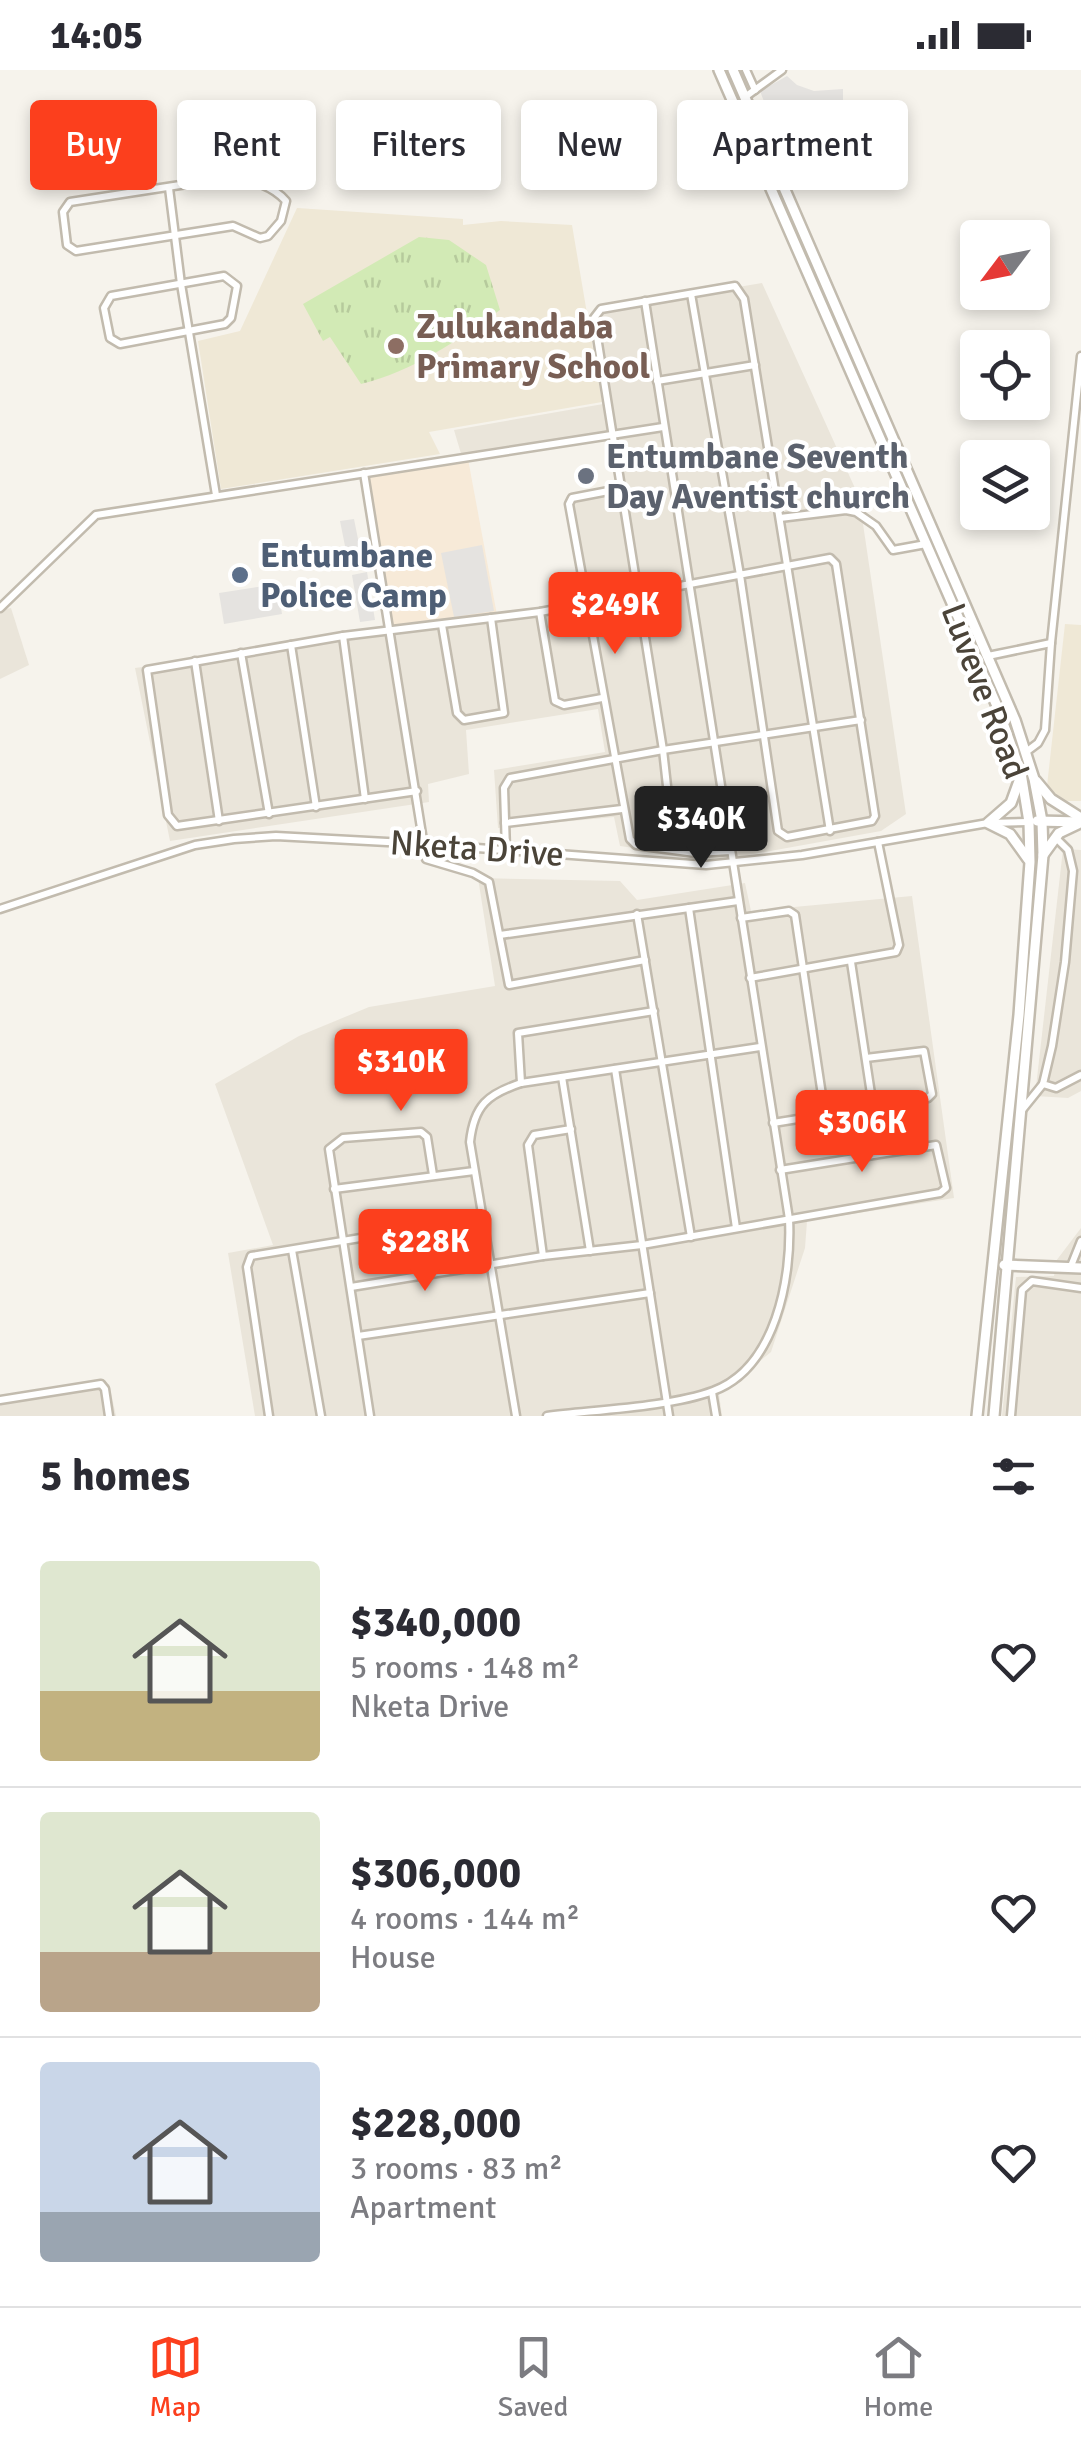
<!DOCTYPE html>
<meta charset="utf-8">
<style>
:root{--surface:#fff;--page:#f7f7f7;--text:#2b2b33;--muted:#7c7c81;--line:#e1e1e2;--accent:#fc3f1d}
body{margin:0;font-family:Signika,sans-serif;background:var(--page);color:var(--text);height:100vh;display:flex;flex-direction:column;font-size:38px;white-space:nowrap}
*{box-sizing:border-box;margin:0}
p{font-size:32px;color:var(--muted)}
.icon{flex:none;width:55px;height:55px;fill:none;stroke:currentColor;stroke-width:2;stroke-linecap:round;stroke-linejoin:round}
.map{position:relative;height:1346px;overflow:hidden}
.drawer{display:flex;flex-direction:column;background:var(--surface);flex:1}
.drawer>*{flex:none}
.hud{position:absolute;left:30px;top:30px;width:1022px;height:90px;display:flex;gap:20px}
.needle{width:65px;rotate:238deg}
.tools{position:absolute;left:960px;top:150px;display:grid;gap:20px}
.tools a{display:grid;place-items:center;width:90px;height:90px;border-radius:10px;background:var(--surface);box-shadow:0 5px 15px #0003;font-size:50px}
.price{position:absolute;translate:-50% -85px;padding:0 22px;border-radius:10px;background:var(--accent);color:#fff;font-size:32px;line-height:65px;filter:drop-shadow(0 2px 5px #0008)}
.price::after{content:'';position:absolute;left:50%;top:60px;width:30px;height:22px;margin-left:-15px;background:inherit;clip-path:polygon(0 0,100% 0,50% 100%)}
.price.active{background:#222;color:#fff}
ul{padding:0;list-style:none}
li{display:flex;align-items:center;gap:30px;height:250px;padding:0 40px}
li+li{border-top:2px solid var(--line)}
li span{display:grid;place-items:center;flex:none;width:280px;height:200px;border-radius:10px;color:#555}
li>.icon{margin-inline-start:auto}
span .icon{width:120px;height:120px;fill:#fffc;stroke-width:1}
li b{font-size:42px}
h2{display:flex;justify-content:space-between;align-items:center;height:120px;padding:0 40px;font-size:42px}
.tag{padding:0 35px;border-radius:10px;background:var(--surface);box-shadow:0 5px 15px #0003;font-size:35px;line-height:90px}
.tag.active{background:var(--accent);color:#fff}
.status{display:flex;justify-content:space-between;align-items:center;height:70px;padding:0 50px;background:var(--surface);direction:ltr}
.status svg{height:28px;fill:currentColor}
.tabs{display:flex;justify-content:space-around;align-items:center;height:140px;border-top:2px solid var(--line);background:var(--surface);font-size:28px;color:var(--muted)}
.tabs a{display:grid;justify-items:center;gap:5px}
.tabs .active{color:var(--accent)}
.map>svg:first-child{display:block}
.residential{fill:#eae5da}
.commercial{fill:#f7ead8}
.education{fill:#efe8d6}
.park{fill:url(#park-tufts)}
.parking{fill:#e5e3e0}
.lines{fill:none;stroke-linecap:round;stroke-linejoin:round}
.minor-casing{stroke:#c2bbae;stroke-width:11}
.tertiary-casing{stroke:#c2bbae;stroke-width:14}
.minor{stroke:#fff;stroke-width:6}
.tertiary{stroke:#fff;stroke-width:9}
.education-dot{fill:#8d6e63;stroke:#fff;stroke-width:4}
.worship-dot{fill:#6b7280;stroke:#fff;stroke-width:4}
.service-dot{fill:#5c6f8a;stroke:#fff;stroke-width:4}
.labels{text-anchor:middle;stroke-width:8;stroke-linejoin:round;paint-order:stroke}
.education-label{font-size:35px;font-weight:bold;fill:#785e54;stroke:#fff;text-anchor:start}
.worship-label{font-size:35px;font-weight:bold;fill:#5b616d;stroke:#fff;text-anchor:start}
.service-label{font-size:35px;font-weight:bold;fill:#4e5e75;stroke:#fff;text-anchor:start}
.street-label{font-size:35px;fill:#4b4439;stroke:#fff}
</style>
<div class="status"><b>14:05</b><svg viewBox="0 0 49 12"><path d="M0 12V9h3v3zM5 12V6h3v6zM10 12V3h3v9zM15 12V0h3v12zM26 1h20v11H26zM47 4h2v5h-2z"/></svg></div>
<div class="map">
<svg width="1081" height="1346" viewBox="0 0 1081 1346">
<defs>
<pattern id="park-tufts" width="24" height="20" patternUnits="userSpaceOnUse" patternTransform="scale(2.5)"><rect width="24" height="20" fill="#d2eab5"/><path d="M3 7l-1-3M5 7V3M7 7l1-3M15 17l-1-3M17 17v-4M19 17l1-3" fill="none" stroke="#b6ca9c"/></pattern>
</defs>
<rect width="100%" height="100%" fill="#f6f3ec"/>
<g class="residential">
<path d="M762 213 859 427 906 744 881 761 720 790 620 776 614 747 498 758 494 700 605 682 598 639 466 660 469 704 428 714 429 732 170 771 135 598 490 549 589 532 571 431 621 420 612 366 462 387 454 360 609 333 596 249 602 240Z"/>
<path d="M11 538 29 595 0 609V540Z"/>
<path d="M1063 779 1081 780V1021L1068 1028 1035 1026Z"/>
<path d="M478 808 620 811 637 830 745 813 751 841 912 826 954 1128 807 1151 805 1178 771 1282 719 1324 722 1346H255L228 1183 273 1175 215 1014 299 966 369 937 495 916Z"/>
<path d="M1081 1158V1346H1002L1016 1207 1054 1206 1056 1191Z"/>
<path d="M109 1314 116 1346H0V1329Z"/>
</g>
<path class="commercial" d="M468 389 497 545 389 559 366 404Z"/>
<g class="education">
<path d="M297 138 463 149V155L501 151 572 155 602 332 429 362 440 384 221 419 198 271 240 261Z"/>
<path d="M1065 554 1081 555V731H1063L1047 716Z"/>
</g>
<path class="park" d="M419 167 449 170 486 195 500 240C458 270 412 302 361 314L330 267 323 271 303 234Z"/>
<g class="parking">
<path d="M787 6 797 15 814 21 843 19V57L784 84 760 21Z"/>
<path d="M354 449 360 479 346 481 340 451Z"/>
<path d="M482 475 494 541 454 547 441 483Z"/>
<path d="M367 502 375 550 360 552 352 505Z"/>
<path d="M277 514 282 544 224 554 219 523Z"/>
</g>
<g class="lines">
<defs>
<g id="minor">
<path d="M746 0 755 20"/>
<path d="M745 27 782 0"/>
<path d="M232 107C250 108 274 117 286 131L281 151 268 166 260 168 233 156 76 181 67 175 63 142 70 132Z"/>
<path d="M169 118 181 214 216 425"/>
<path d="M224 206 237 216 231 248 225 254 120 274 110 268 104 238 111 226Z"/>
<path d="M657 311 755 295"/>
<path d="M364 403 426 789 473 803 489 812 509 915 645 890"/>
<path d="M619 419 572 428 569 434 630 769 636 775 695 783 731 781"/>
<path d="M780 448 846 440 856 442 876 456 893 480 926 474"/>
<path d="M0 538 96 445 663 357"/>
<path d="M540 542 555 631 564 635 602 628"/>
<path d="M442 555 457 643 464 650 504 643 491 548"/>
<path d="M343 566 365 729"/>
<path d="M291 575 316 737"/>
<path d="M241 583 269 744"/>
<path d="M988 586 1051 573 1081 286"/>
<path d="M195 591 219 751"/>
<path d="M1026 682 1038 673 1045 660 1051 573"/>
<path d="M417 721 177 756 168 745 147 600 343 566 540 542 830 488 836 494 875 746 872 751 787 767 778 761 740 505 691 224"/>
<path d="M505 753 622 739"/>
<path d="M1055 767 1068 780 1073 801 1065 892 1052 976 1043 1014 1056 1018 1081 1005"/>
<path d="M674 779 663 680 594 248 601 239 735 216 744 229 830 761"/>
<path d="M506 781 504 718 510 708 663 680 861 650"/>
<path d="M689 838 736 1158"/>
<path d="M0 839 195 775 234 769 276 766 424 774 706 795 802 785 988 753 1029 752"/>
<path d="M637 844 691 1167"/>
<path d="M741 848 789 841 795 845 825 1045"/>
<path d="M500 865 738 831"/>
<path d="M851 892 873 1037"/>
<path d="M750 908 896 882 899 875 878 772"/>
<path d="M615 999 669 1346"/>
<path d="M562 1007 590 1181"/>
<path d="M521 1013 518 963 654 941"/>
<path d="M1022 1040 1043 1014"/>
<path d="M773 1053 928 1028 932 1024 924 981 866 988"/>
<path d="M334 1119 474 1101"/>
<path d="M292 1180 321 1346"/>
<path d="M543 1186 528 1075 534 1065 571 1059"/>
<path d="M1071 1196 1081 1171"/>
<path d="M351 1217 543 1186 642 1175 940 1123 946 1118 936 1075 780 1100"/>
<path d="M358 1266 650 1223"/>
<path d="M712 1322 716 1346"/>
<path d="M0 1330 101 1314 105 1319 109 1346"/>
<path d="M269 1346 247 1197 251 1186 482 1148"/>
<path d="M370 1346 329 1079 343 1068 421 1062 427 1067 433 1105"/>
<path d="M516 1346 470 1072C474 1035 488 1024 521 1013L760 977"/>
<path d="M547 1346C594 1340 670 1337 713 1321 776 1298 792 1207 789 1149L645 231"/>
<path d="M1011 1346 1022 1220 1032 1211 1081 1218"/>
</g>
<g id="tertiary">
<path d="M719 0 997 636 1021 703 1029 752 1030 792 1019 945 977 1346"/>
<path d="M733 0 1015 650 1034 709 1042 751 1043 785 994 1346"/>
<path d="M1019 711 1011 733 988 753 1010 764 1028 789"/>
<path d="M1036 711 1051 729 1081 748"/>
<path d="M1037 751 1081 752"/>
<path d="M1043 785 1059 763 1078 754"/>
<path d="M1004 1195 1081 1198"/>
</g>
</defs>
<use href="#minor" class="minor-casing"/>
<use href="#tertiary" class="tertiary-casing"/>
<use href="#minor" class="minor"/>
<use href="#tertiary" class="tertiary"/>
</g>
<circle class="education-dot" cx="396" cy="276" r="10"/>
<circle class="worship-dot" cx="586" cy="406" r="10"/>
<circle class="service-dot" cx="240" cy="505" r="10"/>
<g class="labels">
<g class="education-label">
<text x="416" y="268">Zulukandaba<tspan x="416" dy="40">Primary School</tspan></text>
</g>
<g class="worship-label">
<text x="606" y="398">Entumbane Seventh<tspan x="606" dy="40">Day Aventist church</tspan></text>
</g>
<g class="service-label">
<text x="260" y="497">Entumbane<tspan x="260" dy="40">Police Camp</tspan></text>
</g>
<g class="street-label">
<text transform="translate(985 621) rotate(69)" y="12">Luveve Road</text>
<text transform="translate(477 778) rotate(4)" y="12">Nketa Drive</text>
</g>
</g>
</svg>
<div class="tools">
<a><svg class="needle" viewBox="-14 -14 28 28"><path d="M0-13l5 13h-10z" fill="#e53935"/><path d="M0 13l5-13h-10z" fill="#7c7c81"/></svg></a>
<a><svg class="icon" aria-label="locate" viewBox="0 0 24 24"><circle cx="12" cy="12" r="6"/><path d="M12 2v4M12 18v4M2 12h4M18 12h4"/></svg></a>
<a><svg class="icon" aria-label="layers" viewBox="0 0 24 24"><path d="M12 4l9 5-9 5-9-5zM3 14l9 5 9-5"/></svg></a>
</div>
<b class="price" style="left:615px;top:587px">$249K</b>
<b class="price active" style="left:701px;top:801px">$340K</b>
<b class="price" style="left:401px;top:1044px">$310K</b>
<b class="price" style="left:862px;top:1105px">$306K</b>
<b class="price" style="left:425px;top:1224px">$228K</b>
<div class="hud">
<a class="tag active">Buy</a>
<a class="tag">Rent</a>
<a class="tag">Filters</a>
<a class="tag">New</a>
<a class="tag">Apartment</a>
</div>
</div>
<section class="drawer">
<h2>5 homes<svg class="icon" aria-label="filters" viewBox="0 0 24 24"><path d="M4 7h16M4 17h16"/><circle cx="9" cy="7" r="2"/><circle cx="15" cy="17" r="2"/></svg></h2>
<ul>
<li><span style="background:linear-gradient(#dfe7d0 65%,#c2b280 0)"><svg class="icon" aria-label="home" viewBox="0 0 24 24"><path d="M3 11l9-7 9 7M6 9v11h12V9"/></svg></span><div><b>$340,000</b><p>5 rooms · 148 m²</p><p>Nketa Drive</p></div><svg class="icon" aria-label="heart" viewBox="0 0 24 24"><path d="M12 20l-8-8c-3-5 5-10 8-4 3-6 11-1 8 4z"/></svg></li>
<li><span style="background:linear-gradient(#dfe7d0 70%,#b9a48a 0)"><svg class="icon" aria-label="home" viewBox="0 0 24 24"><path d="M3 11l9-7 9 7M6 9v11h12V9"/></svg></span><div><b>$306,000</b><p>4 rooms · 144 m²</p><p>House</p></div><svg class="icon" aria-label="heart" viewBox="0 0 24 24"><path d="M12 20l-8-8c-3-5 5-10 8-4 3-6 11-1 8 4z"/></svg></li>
<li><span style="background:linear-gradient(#c9d6e8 75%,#9aa5b1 0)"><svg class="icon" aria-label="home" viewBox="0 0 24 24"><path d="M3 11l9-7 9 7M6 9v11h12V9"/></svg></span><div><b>$228,000</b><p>3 rooms · 83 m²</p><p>Apartment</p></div><svg class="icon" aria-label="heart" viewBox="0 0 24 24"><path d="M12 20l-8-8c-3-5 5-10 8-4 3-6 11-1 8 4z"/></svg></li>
</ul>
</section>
<nav class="tabs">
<a class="active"><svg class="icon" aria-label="map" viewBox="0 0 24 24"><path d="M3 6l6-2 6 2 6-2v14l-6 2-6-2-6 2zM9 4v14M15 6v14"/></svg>Map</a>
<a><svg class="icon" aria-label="saved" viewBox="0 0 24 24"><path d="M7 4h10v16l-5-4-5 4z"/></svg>Saved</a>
<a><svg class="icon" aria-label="home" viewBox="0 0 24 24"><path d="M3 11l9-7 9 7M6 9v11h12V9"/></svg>Home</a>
</nav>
